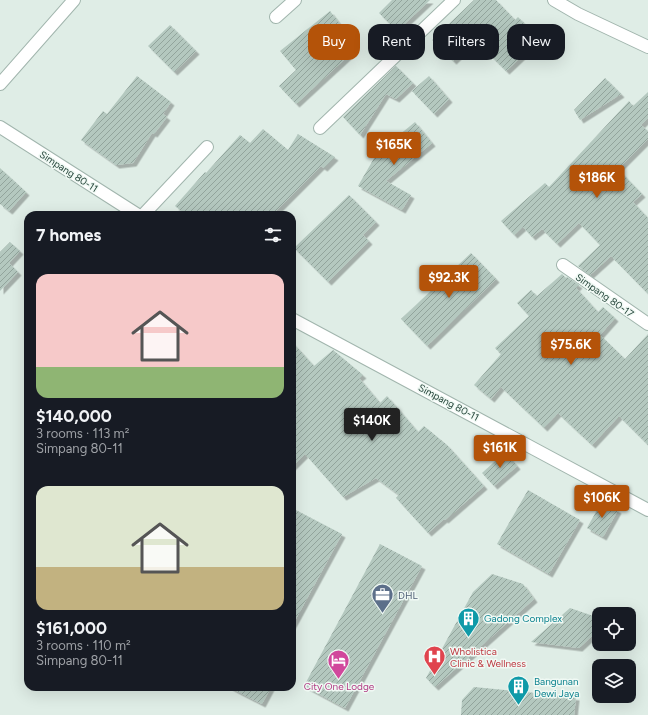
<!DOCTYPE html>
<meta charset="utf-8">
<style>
:root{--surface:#171b24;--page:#242831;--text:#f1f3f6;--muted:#9ea1a6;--accent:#b45309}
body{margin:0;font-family:Figtree,sans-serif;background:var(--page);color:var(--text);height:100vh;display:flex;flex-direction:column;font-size:15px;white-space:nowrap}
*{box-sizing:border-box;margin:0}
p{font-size:13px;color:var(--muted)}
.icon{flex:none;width:22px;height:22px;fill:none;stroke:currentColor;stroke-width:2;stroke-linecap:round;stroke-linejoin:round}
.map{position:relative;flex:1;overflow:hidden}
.drawer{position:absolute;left:24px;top:211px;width:272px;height:480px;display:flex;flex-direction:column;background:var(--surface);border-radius:12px;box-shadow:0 4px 16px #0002}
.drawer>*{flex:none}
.top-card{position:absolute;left:308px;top:24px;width:280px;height:36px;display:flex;gap:8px}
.buttons{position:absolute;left:592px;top:607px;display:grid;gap:8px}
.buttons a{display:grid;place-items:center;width:44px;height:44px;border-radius:8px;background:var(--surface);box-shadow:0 4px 16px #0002;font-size:20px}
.price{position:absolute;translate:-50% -34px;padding:0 9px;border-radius:4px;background:var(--accent);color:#fff;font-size:13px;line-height:26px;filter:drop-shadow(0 1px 2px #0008)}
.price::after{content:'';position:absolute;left:50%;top:24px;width:12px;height:9px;margin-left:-6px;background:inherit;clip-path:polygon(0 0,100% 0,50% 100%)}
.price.selected{background:#222;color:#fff}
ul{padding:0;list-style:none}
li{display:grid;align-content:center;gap:8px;height:212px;padding:0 12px}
li span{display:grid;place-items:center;height:124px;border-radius:12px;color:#555}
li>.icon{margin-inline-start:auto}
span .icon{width:72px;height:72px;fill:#fffc;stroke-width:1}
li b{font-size:17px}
h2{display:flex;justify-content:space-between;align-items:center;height:48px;padding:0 12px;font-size:17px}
.tag{padding:0 14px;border-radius:12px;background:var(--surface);box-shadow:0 4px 16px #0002;font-size:14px;line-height:36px}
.tag.selected{background:var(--accent);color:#fff}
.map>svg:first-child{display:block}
.building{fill:url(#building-hatch);filter:url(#shadow)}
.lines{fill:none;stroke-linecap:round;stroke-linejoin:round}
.minor-casing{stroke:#a1b5ad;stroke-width:14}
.minor{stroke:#fff;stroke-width:12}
.labels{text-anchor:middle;stroke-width:3;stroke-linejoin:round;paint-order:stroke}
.street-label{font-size:10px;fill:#1e3f34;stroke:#f0f9f4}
.service-label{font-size:10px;fill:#4e5e75;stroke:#f0f9f4;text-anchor:start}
.culture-label{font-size:10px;fill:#0d838f;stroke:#f0f9f4;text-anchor:start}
.health-label{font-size:10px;fill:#be3a42;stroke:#f0f9f4;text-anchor:start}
.hotel-label{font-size:10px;fill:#b23c85;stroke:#f0f9f4}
</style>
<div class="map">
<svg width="648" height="715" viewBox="0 0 648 715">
<defs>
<pattern id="building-hatch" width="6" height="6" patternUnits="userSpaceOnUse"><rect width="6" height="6" fill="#b4c8bf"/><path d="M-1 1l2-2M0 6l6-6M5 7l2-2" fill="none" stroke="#92a49c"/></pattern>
<filter id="shadow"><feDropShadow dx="3.5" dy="3.5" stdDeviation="0" flood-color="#0004"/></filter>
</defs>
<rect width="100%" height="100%" fill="#dfede6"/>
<g class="building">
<path d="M392 0H430L397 31 379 13Z"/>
<path d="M474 0H496L515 20 518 17 529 28 523 34 530 41 521 50 524 54 506 71 475 40 453 61 432 40Z"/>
<path d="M330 11 340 24 327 34 348 56 296 104 279 86 296 70 280 51Z"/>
<path d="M170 25 196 51 174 72 148 46Z"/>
<path d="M396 66 413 83 396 99 386 94 360 135 343 117Z"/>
<path d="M137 76 171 102 163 114 167 117 154 134 152 133 133 163 116 165 81 140 103 111 107 114Z"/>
<path d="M429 76 449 99 434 114 412 91Z"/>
<path d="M605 78 621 94 580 120 574 110Z"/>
<path d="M648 92V118L641 125 648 131V139L618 169 642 194 633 202 648 218V294L611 256 590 275 578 266 600 245 579 223 557 244 542 229 532 237 523 227 514 235 501 221 545 183 549 187 629 101 633 106Z"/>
<path d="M415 122 432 143 386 181 411 195 402 210 358 186 377 153Z"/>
<path d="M263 129 288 150 298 134 335 157 324 168 321 166 272 215H186L175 206 205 172 206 173 240 135 250 143Z"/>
<path d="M0 168 26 192 9 211 0 204Z"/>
<path d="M349 195 376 222 363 235 369 241 328 282 294 248Z"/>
<path d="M10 242 20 251 9 263 18 272 0 291V252Z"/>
<path d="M471 253 496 279 427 346 401 319Z"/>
<path d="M562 274 566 278 567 277 579 285 576 288 598 312 603 307 615 318 600 335 625 359 648 334V445L619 416 592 445 568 423 569 420 567 422 558 413 544 428 501 387 491 399 474 385 501 354 495 348 529 316 517 303 531 290 537 296Z"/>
<path d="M292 342 314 366 333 350 363 375 359 378 380 403 387 396 418 432 424 426 447 445 484 486 445 520 444 519 428 533 396 498 399 495 376 478 343 497 305 454 292 467Z"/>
<path d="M505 452 517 466 494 486 482 473Z"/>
<path d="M528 490 580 520 549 574 497 544Z"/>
<path d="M602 501 618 510 603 537 587 528Z"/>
<path d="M292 508 342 534 292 626Z"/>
<path d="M380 544 422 566 345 708 304 686Z"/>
<path d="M492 574 523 584 534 599 435 687 426 678 473 592Z"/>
<path d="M570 608 599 618V622L593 635 579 648 531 642Z"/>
<path d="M229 687H271L262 704Z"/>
<path d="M474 687 576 697 574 715H461L462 700Z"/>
</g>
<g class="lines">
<defs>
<g id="minor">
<path d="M554 0 578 14 648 47"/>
<path d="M276 17 295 0"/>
<path d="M0 84 74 0"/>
<path d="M0 127 138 215"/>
<path d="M320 128 454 0"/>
<path d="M143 215 207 147"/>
<path d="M563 265 648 324"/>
<path d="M292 319 648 510"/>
</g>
</defs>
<use href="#minor" class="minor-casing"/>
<use href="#minor" class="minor"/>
</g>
<defs>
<symbol id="office-pin" viewBox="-11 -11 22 30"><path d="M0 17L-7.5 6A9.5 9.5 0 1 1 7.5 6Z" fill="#5c6f8a" stroke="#f0f9f4"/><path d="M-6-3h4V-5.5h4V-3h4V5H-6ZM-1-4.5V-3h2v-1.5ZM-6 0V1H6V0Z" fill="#fff"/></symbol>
<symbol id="building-pin" viewBox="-11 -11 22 30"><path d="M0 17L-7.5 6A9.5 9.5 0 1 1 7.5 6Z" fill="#0f9aa8" stroke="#f0f9f4"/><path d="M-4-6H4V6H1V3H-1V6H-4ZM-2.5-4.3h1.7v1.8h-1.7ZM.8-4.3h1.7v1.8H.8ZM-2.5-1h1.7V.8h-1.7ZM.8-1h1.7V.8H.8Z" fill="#fff"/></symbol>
<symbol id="hospital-pin" viewBox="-11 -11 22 30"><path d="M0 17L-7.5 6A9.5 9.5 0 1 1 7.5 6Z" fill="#e0444e" stroke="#f0f9f4"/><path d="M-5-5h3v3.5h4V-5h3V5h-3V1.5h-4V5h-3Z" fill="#fff"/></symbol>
<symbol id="hotel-pin" viewBox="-11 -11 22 30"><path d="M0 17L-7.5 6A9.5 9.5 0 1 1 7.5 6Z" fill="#d1479c" stroke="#f0f9f4"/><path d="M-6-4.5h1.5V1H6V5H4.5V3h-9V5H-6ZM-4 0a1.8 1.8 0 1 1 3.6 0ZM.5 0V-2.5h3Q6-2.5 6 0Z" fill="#fff"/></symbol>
</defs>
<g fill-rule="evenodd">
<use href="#office-pin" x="370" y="582" width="25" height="34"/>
<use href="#building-pin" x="456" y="606" width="25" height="34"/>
<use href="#hospital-pin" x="422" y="644" width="25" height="34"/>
<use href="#hotel-pin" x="326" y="648" width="25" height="34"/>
<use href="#building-pin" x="506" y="674" width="25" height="34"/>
</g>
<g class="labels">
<g class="street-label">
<text transform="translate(69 171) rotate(33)" y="4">Simpang 80-11</text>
<text transform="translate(605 295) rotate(35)" y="4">Simpang 80-17</text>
<text transform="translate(449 402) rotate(28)" y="4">Simpang 80-11</text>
</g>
<g class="service-label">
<text x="398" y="599">DHL</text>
</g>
<g class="culture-label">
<text x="484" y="622">Gadong Complex</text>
<text x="534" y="685">Bangunan<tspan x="534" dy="12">Dewi Jaya</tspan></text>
</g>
<g class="health-label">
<text x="450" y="655">Wholistica<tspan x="450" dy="12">Clinic &amp; Wellness</tspan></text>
</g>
<g class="hotel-label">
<text x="339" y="690">City One Lodge</text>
</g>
</g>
</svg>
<div class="buttons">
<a><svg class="icon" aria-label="locate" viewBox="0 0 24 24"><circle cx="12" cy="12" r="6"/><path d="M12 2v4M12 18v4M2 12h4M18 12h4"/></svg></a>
<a><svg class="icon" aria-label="layers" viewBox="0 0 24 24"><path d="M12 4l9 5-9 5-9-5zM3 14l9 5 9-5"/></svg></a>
</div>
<b class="price" style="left:394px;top:166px">$165K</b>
<b class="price" style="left:597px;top:199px">$186K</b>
<b class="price" style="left:449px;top:299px">$92.3K</b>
<b class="price" style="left:571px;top:366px">$75.6K</b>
<b class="price selected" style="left:372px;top:442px">$140K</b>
<b class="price" style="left:500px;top:469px">$161K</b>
<b class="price" style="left:602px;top:519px">$106K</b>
<div class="top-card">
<a class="tag selected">Buy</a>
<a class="tag">Rent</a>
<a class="tag">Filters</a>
<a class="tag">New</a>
</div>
<section class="drawer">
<h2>7 homes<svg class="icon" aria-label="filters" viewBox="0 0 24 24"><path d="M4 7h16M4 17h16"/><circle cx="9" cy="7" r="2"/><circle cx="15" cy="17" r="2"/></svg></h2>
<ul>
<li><span style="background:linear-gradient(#f6c9c9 75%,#8fb573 0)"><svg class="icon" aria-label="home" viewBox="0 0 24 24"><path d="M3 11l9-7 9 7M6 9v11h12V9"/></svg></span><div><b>$140,000</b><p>3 rooms · 113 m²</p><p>Simpang 80-11</p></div></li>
<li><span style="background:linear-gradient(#dfe7d0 65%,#c2b280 0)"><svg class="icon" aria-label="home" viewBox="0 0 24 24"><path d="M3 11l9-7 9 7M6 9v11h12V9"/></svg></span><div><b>$161,000</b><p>3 rooms · 110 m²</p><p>Simpang 80-11</p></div></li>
</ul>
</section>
</div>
